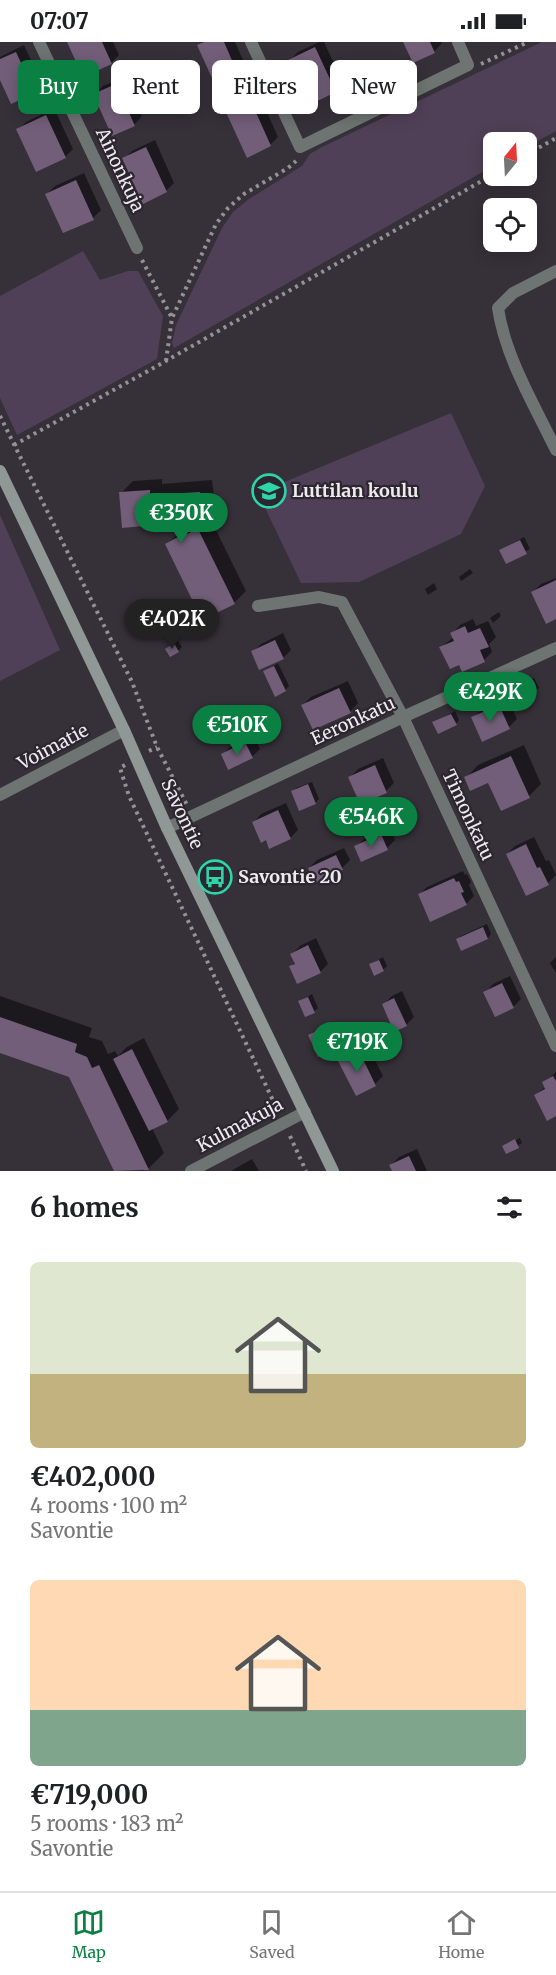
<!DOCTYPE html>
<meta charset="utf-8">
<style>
:root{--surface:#fff;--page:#f2f2f2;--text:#202124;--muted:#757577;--line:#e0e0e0;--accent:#0b8043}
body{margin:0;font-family:Merriweather,serif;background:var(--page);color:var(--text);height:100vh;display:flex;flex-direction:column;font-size:22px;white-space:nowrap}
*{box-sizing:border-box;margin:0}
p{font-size:20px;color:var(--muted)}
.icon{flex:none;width:33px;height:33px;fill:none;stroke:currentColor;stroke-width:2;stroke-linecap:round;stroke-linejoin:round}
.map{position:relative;height:1129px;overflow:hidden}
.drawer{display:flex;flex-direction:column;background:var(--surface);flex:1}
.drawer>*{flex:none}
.banner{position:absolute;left:18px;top:18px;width:520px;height:54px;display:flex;gap:12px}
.needle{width:39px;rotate:18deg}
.tools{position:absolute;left:483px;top:90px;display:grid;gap:12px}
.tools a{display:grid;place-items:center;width:54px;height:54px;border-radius:9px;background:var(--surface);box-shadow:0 3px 15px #0003;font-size:30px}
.price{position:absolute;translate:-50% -51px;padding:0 14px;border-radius:21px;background:var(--accent);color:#fff;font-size:20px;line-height:39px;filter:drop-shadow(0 2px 3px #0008)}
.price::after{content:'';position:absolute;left:50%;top:36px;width:18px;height:14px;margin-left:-9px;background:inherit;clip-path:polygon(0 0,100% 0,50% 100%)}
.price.selected{background:#222;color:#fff}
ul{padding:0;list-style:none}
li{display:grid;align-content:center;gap:12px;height:318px;padding:0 30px}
li span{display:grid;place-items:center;height:186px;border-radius:9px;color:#555}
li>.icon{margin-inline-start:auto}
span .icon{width:108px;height:108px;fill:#fffc;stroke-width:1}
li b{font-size:26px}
h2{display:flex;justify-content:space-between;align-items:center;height:72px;padding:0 30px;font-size:26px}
.pill{padding:0 21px;border-radius:9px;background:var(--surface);box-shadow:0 3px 15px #0003;font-size:21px;line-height:54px}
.pill.selected{background:var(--accent);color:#fff}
.status{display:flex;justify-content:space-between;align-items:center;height:42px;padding:0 30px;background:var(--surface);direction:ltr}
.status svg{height:16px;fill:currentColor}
.menu{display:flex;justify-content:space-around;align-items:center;height:84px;border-top:2px solid var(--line);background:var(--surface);font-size:16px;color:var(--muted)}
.menu a{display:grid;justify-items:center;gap:3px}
.menu .selected{color:var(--accent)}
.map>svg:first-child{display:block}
.green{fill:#504057}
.shadow{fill:#0007}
.building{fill:#725e79}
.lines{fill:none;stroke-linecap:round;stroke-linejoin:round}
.path{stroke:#969198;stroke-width:4;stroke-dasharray:3 4.5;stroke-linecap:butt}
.street{stroke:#6e7472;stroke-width:12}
.secondary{stroke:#8f9895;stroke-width:12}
.labels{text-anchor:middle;stroke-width:4.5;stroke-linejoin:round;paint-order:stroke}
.street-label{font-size:18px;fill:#eeeaef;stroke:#2c262f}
.poi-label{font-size:18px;font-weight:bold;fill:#eeeaef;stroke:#2c262f;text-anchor:start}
</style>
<div class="status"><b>07:07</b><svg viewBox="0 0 49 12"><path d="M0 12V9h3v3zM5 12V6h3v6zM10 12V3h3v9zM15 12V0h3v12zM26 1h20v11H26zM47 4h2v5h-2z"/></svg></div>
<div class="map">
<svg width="556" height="1129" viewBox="0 0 556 1129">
<rect width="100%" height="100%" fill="#363039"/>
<g class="green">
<path d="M542 0H556V89L527 105 526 100H494L493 124 174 306 172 301 176 283 222 186 233 170 249 157 302 124 310 112 320 106Z"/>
<path d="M83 209 100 238 128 229H138L163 274 157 317 17 393 0 356V254Z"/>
<path d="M451 371 485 444 461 492 359 540 301 541 258 451Z"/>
<path d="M0 473 60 608 0 639Z"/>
</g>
<g class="shadow">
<path d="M69 0H113L119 13 111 21Z"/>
<path d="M202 0H235L251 36 243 44 199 3Z"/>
<path d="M319 0H324L343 41 335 49 290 18 298 10Z"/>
<path d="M404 0H441L442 1 434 10Z"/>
<path d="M24 3 42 42 34 50 0 34V15Z"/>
<path d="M124 35 142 74 134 83 95 52 103 44Z"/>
<path d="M258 50 278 95 270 103 227 69 235 61Z"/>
<path d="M54 66 73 107 65 115 18 88 26 80Z"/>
<path d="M155 98 174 141 166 149 124 117 132 109Z"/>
<path d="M84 131 101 168 93 176 47 152 55 144Z"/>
<path d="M162 437V442L212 438 215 463 203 475H197L198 481 210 476 246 549 234 561 203 576 167 502 179 491 177 480 121 451 133 439Z"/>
<path d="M524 495 530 507 506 520 501 508Z"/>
<path d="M470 527 473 531 461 539 459 535Z"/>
<path d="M556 536V576L533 550 541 542Z"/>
<path d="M434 541 437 547 428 553 425 547Z"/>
<path d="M499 570 501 574 493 581 490 576Z"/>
<path d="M473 577 476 584 488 579 496 595 489 602 492 610 484 618 459 621 441 605 454 595 452 592 460 583Z"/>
<path d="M283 591 291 608 283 616 253 610 261 602Z"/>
<path d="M178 599 182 605 178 609 171 603Z"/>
<path d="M278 621 289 644 285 648 264 630Z"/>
<path d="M534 636 539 646 510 662 517 677 509 685 483 698 473 676 481 668 510 655 508 650 511 647Z"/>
<path d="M348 639 358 661 350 670 303 663 311 655Z"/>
<path d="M455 669 459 678 456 682 434 681Z"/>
<path d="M254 693 260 707 252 715 222 713 230 705Z"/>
<path d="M524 703 541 742 529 754 489 739 466 736 478 723Z"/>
<path d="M383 716 394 741 386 749 350 735 358 727Z"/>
<path d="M312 740 319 757 315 761 293 750 296 746Z"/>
<path d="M286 761 298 788 290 796H266L253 781 261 772Z"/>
<path d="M390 785 395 798 387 806 362 818 356 805 364 797Z"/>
<path d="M534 795 546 819 549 818 556 833 548 841 507 812 515 804Z"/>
<path d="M344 806 350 818 342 826 315 839 309 826 317 818Z"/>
<path d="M463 829 465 833 467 832 471 840 469 843 474 854 466 862 419 853 427 845Z"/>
<path d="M487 882 491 892 488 896 462 907 458 897 461 894Z"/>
<path d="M316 896 328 922 320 930 291 924 296 920 292 912 300 904Z"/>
<path d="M383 915 387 924 383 928 370 923Z"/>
<path d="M556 915V931L550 921Z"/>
<path d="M510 934 521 957 513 965 485 951 493 942Z"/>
<path d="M402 949 414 975 406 983 384 962 392 954Z"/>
<path d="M312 952 318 966 314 969 300 960Z"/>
<path d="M0 954 92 986 89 995 102 999 108 1012 115 1009 118 1014 127 1005 144 996 179 1067 167 1079 152 1086 164 1111 148 1127 143 1129H116L70 1034 0 1009Z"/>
<path d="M321 986 330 1006 318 1013 310 994Z"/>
<path d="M367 1002 383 1034 375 1042 340 1019 348 1011Z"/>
<path d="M556 1030V1072L536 1053 546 1044 544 1041Z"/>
<path d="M520 1096 522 1101 507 1110 504 1104Z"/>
<path d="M417 1107 427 1129H394L391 1123 399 1115Z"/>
<path d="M252 1117 259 1129H231Z"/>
</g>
<g class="building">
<path d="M67 0H102L112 22 83 35Z"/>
<path d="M204 0H224L244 46 221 56 197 3Z"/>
<path d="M403 0H430L435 11 413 21Z"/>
<path d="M315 5 336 50 309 63 288 18Z"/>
<path d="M16 10 35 51 11 62 0 38V17Z"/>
<path d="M116 42 135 84 112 94 93 52Z"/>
<path d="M250 57 271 104 247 116 225 68Z"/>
<path d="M46 73 66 116 36 130 16 87Z"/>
<path d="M146 105 167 150 143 162 122 116Z"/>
<path d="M76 138 94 178 63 191 45 152Z"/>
<path d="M150 448V453L200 450 204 476 184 477 187 492 198 487 235 562 202 578 165 502 178 495 175 481 122 486 119 450Z"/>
<path d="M520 498 527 512 506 522 499 508Z"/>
<path d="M556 538V577L546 582 531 550Z"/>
<path d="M465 584 468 591 480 586 489 605 480 608 485 620 462 630 459 623 450 627 439 605 454 599 450 591Z"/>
<path d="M275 598 284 617 259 628 251 609Z"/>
<path d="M174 601 179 610 170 615 165 607Z"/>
<path d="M274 624 286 649 275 655 263 629Z"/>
<path d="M530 639 536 651 512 663 506 650Z"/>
<path d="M339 646 351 671 313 688 301 663Z"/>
<path d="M499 663 510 687 482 700 471 675Z"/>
<path d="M451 672 457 683 438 692 432 680Z"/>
<path d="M245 700 253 716 228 728 221 712Z"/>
<path d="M511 714 530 756 501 769 488 741 470 749 464 735Z"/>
<path d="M375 723 387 751 360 762 348 735Z"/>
<path d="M308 742 316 762 299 769 291 749Z"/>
<path d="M278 768 291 797 269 807 266 798 261 801 252 780Z"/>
<path d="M381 792 388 808 361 820 354 804Z"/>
<path d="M526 802 537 826 540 825 549 843 526 854 506 812Z"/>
<path d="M336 813 343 828 315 841 308 826Z"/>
<path d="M454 836 456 840 459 839 464 850 461 851 467 863 430 880 418 852Z"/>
<path d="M483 885 488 897 461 909 456 897Z"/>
<path d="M308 903 321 931 297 942 289 924 295 922 290 912Z"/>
<path d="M379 918 384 929 374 934 369 922Z"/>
<path d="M502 941 514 966 495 975 483 950Z"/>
<path d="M308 955 315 971 305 975 298 959Z"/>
<path d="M394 956 407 984 394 990 382 962Z"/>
<path d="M0 975 77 1002 75 1010 87 1015 92 1026 99 1023 149 1128 114 1129 69 1035 0 1011Z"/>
<path d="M317 989 327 1011 318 1015 308 993Z"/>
<path d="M132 1007 168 1080 149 1089 113 1017Z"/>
<path d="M359 1009 376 1044 356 1054 338 1019Z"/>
<path d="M553 1034 556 1039V1074L547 1079 534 1053 545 1047 542 1040Z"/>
<path d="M515 1097 519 1106 506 1112 502 1104Z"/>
<path d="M409 1114 416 1129H392L389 1123Z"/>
</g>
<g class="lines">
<g class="path">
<path d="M481 22 528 0"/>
<path d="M526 113 556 96"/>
<path d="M142 218 172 276"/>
<path d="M166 319 172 276 216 182 228 166 244 152 288 126 296 119"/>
<path d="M0 374 132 640 157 705 187 763"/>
<path d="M14 403 157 324 494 132"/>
<path d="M149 709 157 705"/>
<path d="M125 723 120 726 129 754 278 1069"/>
<path d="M290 1094 306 1129"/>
</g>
<g class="street">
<path d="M39 0 137 206"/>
<path d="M251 0 300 105 468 23 458 0"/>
<path d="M556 229 513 251 498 266C505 315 535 364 556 408"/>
<path d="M258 564 319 555 342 560 403 675 556 1004"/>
<path d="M0 753 124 688"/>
<path d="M167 786 403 675 556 606"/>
<path d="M191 1129 305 1070"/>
</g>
<path class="secondary" d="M0 429 124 688 167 786 333 1129"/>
</g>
<defs>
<symbol id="school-ring" viewBox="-11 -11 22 22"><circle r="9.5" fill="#2c262f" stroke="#2ed4aa" stroke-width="1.5"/><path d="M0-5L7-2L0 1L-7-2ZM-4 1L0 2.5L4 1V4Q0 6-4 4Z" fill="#2ed4aa"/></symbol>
<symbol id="bus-ring" viewBox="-11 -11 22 22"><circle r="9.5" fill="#2c262f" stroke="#2ed4aa" stroke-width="1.5"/><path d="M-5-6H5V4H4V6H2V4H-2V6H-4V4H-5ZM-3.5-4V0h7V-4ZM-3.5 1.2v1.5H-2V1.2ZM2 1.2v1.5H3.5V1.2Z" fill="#2ed4aa"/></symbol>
</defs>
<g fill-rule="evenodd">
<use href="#school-ring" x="250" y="430" width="38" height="38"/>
<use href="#bus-ring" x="196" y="816" width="38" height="38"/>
</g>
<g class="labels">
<g class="street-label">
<text transform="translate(120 128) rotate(65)" y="6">Ainonkuja</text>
<text transform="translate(353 679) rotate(-25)" y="6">Eeronkatu</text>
<text transform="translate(53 705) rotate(-28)" y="6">Voimatie</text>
<text transform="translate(182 772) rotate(65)" y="6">Savontie</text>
<text transform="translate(468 773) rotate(65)" y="6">Timonkatu</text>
<text transform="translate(240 1083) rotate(-28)" y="6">Kulmakuja</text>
</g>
<g class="poi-label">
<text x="292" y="455">Luttilan koulu</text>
<text x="238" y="841">Savontie 20</text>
</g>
</g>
</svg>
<div class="tools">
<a><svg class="needle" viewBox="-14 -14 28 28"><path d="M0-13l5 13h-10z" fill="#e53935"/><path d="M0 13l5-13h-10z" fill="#757577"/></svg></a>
<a><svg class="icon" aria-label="locate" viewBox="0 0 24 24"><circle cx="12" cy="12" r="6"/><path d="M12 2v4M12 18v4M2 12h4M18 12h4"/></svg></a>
</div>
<b class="price" style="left:181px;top:502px">€350K</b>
<b class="price selected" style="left:172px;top:608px">€402K</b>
<b class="price" style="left:490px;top:681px">€429K</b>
<b class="price" style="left:237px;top:714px">€510K</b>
<b class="price" style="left:371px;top:806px">€546K</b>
<b class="price" style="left:357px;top:1031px">€719K</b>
<div class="banner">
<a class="pill selected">Buy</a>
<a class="pill">Rent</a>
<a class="pill">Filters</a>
<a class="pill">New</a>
</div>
</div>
<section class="drawer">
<h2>6 homes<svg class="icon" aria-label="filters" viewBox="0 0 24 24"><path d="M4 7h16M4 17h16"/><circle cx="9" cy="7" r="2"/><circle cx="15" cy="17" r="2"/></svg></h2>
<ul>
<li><span style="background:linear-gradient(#dfe7d0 60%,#c2b280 0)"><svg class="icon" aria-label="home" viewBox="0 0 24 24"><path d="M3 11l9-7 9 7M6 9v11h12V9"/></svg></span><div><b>€402,000</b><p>4 rooms · 100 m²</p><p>Savontie</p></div></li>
<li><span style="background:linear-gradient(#ffd9b3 70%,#7fa58c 0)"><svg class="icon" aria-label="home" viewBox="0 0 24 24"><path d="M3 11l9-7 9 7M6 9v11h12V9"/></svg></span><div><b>€719,000</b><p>5 rooms · 183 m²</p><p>Savontie</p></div></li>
</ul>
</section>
<nav class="menu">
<a class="selected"><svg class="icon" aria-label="map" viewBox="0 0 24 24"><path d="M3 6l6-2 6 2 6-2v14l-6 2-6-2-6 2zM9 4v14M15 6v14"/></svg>Map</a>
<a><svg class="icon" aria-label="saved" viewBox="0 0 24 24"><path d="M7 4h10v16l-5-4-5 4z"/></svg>Saved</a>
<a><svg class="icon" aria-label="home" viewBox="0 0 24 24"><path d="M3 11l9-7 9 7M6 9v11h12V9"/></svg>Home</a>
</nav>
